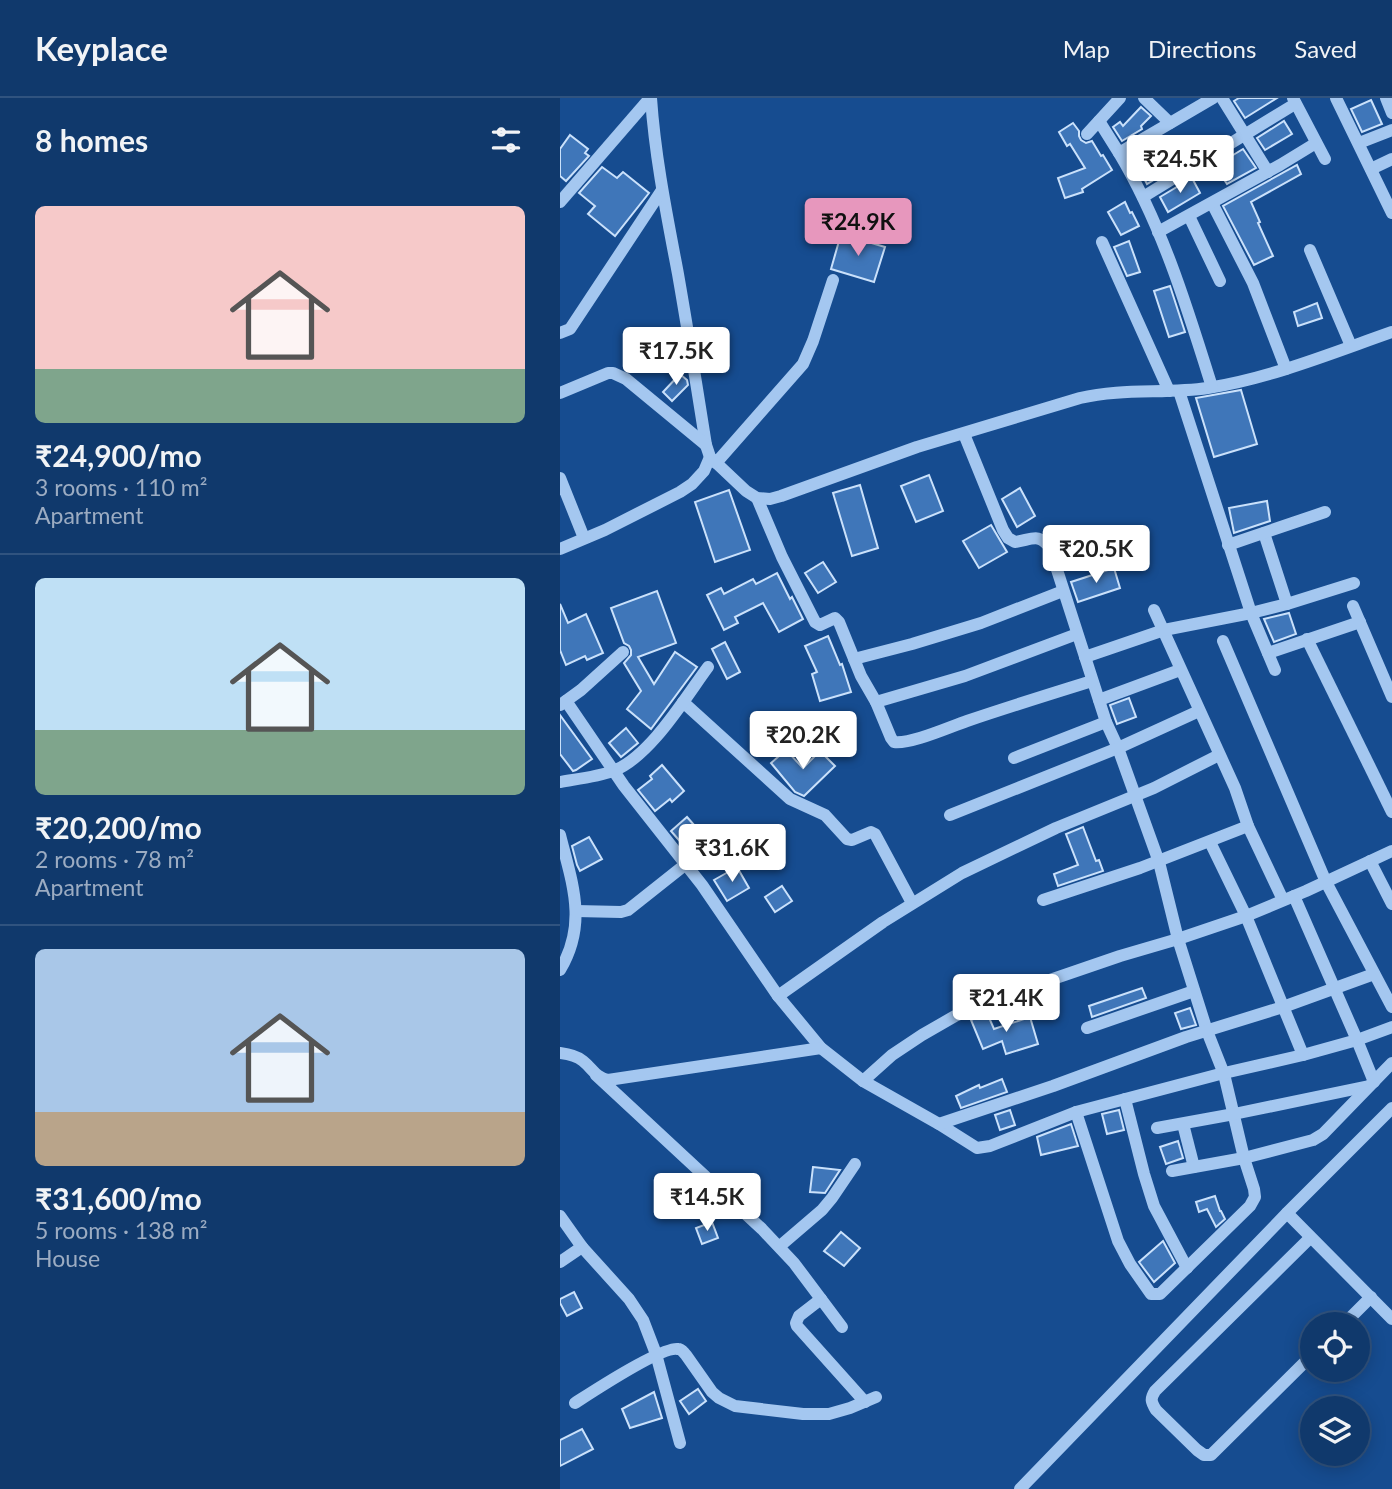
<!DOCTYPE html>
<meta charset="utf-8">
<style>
:root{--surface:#10396c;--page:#1e4474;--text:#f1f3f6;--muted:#9cacc2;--line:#30537f;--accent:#e797bd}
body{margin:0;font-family:Lato,sans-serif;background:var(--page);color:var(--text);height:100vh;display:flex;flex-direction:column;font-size:26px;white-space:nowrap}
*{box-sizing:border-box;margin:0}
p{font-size:23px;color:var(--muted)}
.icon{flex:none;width:38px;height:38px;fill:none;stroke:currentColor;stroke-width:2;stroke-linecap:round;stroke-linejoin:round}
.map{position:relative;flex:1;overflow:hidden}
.details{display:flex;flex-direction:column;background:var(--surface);width:560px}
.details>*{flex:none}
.controls{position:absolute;left:740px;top:1214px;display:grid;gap:14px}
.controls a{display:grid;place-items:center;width:70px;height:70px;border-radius:50%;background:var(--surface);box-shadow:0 4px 18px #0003,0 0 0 2px var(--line);font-size:35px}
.price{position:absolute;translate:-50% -60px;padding:0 16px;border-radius:7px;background:#fff;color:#222;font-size:23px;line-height:46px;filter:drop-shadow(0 2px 4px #0008)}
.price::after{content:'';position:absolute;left:50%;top:42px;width:21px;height:16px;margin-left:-10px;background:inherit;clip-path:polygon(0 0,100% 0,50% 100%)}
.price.on{background:var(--accent);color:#111}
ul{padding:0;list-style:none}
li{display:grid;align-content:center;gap:14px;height:371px;padding:0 35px}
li+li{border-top:2px solid var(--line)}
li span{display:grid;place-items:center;height:217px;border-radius:10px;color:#555}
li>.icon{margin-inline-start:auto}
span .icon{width:126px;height:126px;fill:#fffc;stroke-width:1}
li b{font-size:30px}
h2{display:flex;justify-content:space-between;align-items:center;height:84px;padding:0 35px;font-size:30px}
header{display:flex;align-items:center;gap:42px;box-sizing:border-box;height:98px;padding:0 35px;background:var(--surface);border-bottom:2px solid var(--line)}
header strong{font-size:33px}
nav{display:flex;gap:38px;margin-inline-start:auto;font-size:24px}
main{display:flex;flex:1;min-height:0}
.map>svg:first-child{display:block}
.building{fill:#3f76b9;stroke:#cae1fb;stroke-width:2}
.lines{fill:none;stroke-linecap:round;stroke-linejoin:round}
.minor{stroke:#a4c7f0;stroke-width:12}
</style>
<header>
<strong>Keyplace</strong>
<nav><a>Map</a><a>Directions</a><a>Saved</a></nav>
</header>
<main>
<section class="details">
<h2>8 homes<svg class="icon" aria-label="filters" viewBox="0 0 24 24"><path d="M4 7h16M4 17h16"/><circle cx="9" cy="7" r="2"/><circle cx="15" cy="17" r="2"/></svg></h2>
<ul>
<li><span style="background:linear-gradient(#f6c9c9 75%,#7fa58c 0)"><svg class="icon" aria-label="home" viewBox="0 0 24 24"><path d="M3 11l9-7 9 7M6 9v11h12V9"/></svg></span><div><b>₹24,900/mo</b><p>3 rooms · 110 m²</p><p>Apartment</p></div></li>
<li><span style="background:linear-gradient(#bfe0f5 70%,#7fa58c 0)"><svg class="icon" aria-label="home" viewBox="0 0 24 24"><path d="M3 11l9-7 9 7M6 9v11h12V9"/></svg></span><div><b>₹20,200/mo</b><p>2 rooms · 78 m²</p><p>Apartment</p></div></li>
<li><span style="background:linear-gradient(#a9c7e8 75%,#b9a48a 0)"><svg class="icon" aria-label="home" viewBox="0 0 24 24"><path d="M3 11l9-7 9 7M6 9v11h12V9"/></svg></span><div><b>₹31,600/mo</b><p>5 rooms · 138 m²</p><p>House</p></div></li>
</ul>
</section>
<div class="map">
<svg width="832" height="1391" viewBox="0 0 832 1391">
<rect width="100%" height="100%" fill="#164c90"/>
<g class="building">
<path d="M679 0H717L685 20 674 3Z"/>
<path d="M811 2 822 26 802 34 791 11Z"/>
<path d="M581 9 591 18 581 28 582 31 562 43 553 29 560 24 563 28Z"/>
<path d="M724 23 732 36 705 52 697 40Z"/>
<path d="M513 25 519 33V38L521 42 526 45 532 43 541 58 543 57 552 72 522 91 523 94 505 100 498 80 525 70 510 46 507 48 499 34Z"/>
<path d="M10 37 28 51 25 55 29 58 6 83 0 78V51Z"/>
<path d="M590 47 605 75 587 86 572 57Z"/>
<path d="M683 51 696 70 667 86 655 68Z"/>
<path d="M737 67 741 76 691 104 700 124 698 125 713 158 694 167 663 108Z"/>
<path d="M42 69 57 80 63 74 89 95 55 138 28 116 35 108 19 95Z"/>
<path d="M632 80 640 95 608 114 600 99Z"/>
<path d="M565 104 570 115 572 114 579 128 561 137 548 114Z"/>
<path d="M281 136 325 149 314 184 271 171Z"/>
<path d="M569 143 580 174 567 178 554 149Z"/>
<path d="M610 188 625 234 609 239 594 193Z"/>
<path d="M757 205 762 220 738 228 734 214Z"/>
<path d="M120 276 127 282 128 287 112 303 103 294Z"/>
<path d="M681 292 697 346 654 359 636 300Z"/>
<path d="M369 377 383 413 356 424 341 388Z"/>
<path d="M300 387 318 450 292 458 273 395Z"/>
<path d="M460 390 475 418 457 429 442 401Z"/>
<path d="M169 392 190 452 155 464 135 404Z"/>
<path d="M707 403 710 423 674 435 669 410Z"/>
<path d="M431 427 447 454 419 470 403 443Z"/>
<path d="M263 464 276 484 258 495 245 475Z"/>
<path d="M554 470 560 490 518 504 511 484Z"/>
<path d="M217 475 230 501 232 499 243 521 219 534 203 505 175 519 178 525 164 532 147 497 161 490 164 496 193 481 196 486Z"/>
<path d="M97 493 116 545 78 559 94 586 115 554 137 569 91 631 67 611 81 593 64 565 71 557V552L69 548 64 545 51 510Z"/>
<path d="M0 506 8 525 26 516 43 555 27 562 25 558 6 567 0 552Z"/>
<path d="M729 515 736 536 714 544 704 521Z"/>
<path d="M268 538 280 567 282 566 291 594 260 603 252 576 257 574 245 548Z"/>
<path d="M165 544 180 574 167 581 152 551Z"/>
<path d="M569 600 576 619 557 626 550 607Z"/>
<path d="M0 617 32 661 16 672 13 673 0 656Z"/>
<path d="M66 630 78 645 61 659 49 645Z"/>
<path d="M226 652 243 670 260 653 275 668 244 698 235 694 211 665Z"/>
<path d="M102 667 124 693 112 704 110 701 95 713 78 692 92 681 90 678Z"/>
<path d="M127 719 141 735 125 749 111 733Z"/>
<path d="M523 729 536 763 539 762 543 773 498 788 494 776 518 767 506 736Z"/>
<path d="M29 739 42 761 20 773 17 767 12 748Z"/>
<path d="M177 769 189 790 167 803 154 782Z"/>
<path d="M222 788 232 803 215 814 205 799Z"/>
<path d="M582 890 586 900 532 919 529 908Z"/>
<path d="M630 910 636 927 621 931 615 915Z"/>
<path d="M427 915 434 931 470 919 478 946 446 956 442 943 423 951 411 922Z"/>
<path d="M442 981 447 994 401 1010 396 998 419 987 420 990Z"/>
<path d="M450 1012 455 1027 440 1032 435 1017Z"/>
<path d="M559 1012 564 1032 547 1036 542 1016Z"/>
<path d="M511 1026 518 1048 481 1057 477 1039Z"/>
<path d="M618 1043 623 1060 606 1066 600 1049Z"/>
<path d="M253 1069 280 1072 265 1095 250 1094Z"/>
<path d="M655 1098 660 1113H661L665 1121 656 1129 647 1111 639 1114 636 1104Z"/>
<path d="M152 1124 158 1140 142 1146 136 1130Z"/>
<path d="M281 1134 300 1150 284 1168 264 1153Z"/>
<path d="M603 1143 615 1165 594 1184 579 1164Z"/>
<path d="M14 1194 22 1210 7 1218 0 1205V1201Z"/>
<path d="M138 1291 146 1303 129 1316 120 1303Z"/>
<path d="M94 1294 102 1320 70 1330 62 1311Z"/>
<path d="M22 1331 33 1351 0 1368V1342Z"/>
</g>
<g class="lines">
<g class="minor">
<path d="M91 0C95 59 107 118 118 176 128 233 137 290 146 347L150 359 186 393 197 400 210 401 221 398 357 349 520 300C562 290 605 296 648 290 711 280 772 255 832 234"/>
<path d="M584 0 610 25"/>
<path d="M662 0 708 74"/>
<path d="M733 0 765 61"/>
<path d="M776 0 832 115"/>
<path d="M826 0 832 15"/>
<path d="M539 23 559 55 653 0"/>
<path d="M527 36 560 0"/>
<path d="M799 45 832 32"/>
<path d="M559 55C602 127 627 209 652 289"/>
<path d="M811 71 832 61"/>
<path d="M583 99 735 6"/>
<path d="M0 104 90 0"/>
<path d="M652 105 693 185 726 271"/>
<path d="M629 118 660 183"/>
<path d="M598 134 720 67 756 45"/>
<path d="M542 144 609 293"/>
<path d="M750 152 791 248"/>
<path d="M0 235 10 231 102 92"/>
<path d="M619 293 691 515 715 572"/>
<path d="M0 295 48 275H53L66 281 146 347"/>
<path d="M404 336 443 432 448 440 455 444C471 442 479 434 490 450L546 624 558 650 599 764 618 841 647 933 664 976 684 1060 694 1091 695 1099 690 1108 600 1196H591L570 1166 558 1143 516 1014"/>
<path d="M156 365 243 266 253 243 273 182"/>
<path d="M0 380 24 440"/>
<path d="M197 400 222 459 255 524 260 527 275 520 279 524 301 578 316 604 331 640 334 644C352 646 389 629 407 623 448 609 490 596 532 583"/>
<path d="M704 435 727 506"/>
<path d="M668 447 765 414"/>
<path d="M0 451 45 432 120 394 132 386 144 373 150 359"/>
<path d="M793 508 832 599"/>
<path d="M594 512 675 690 688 728 723 802"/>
<path d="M747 541 832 714"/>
<path d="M663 543 766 784 832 909"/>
<path d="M708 555 800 524"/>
<path d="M525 559 604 532 691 515 727 506 794 485"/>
<path d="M294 561 352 546 421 525 503 493"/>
<path d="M539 602 620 572"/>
<path d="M6 603 64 688 142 787 218 898 261 950 303 983 379 1026 417 1050 430 1048 516 1014 660 976 743 957 797 942 832 929"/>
<path d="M123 604 230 701 265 717 287 741 292 742 311 734 315 736 352 805"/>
<path d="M316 604 405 578 517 536"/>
<path d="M0 607 21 592 63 554"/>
<path d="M454 660 546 624"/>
<path d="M0 684C17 681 37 679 53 673 90 659 125 600 148 569"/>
<path d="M390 717 558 650 639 613"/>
<path d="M0 737C12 785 28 825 0 872"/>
<path d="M650 744 686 818 743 957"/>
<path d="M810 763 832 806"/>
<path d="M734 798 797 942 814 984"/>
<path d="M483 802 580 770 688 728"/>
<path d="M16 813 61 814 68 812 126 766"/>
<path d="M218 898 323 824 402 775 496 730 594 690 659 657"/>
<path d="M527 930 634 893"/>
<path d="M0 955C8 956 17 958 23 963 33 971 35 979 48 982L261 950"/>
<path d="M36 977 202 1131 234 1165 282 1229"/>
<path d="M303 983 332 957 362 937 395 918 446 897 560 858 618 841 686 818 746 793 832 753"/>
<path d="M565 1001 584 1076 594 1108 627 1170"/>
<path d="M379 1026 493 988 626 939 723 909 814 876"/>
<path d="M623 1026 634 1069"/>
<path d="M597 1030 674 1016 809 988"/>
<path d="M612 1073 684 1060 753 1042 763 1036 832 965"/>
<path d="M727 1115 832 1221"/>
<path d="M0 1118 22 1149 69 1201 83 1222 96 1256 120 1345"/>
<path d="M750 1140 595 1293C590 1301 591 1304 596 1312L637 1352 644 1357H651L752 1257"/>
<path d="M220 1148 262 1112 272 1100 295 1066"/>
<path d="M0 1164 22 1149"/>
<path d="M261 1201 239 1218 236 1225 237 1228 305 1304"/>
<path d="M783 1227 811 1199"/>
<path d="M15 1305C32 1294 102 1248 118 1251 122 1251 123 1254 126 1257L152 1294 159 1300 175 1308 243 1316H269L290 1310 316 1299"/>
<path d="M460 1391 727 1115 832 1010"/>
</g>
</g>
</svg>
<div class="controls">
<a><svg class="icon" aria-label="locate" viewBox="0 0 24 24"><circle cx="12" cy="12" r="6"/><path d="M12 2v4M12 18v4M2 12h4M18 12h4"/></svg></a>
<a><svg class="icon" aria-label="layers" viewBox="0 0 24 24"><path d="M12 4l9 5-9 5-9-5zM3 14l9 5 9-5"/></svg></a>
</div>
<b class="price" style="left:620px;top:97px">₹24.5K</b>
<b class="price on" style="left:298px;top:160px">₹24.9K</b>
<b class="price" style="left:116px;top:289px">₹17.5K</b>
<b class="price" style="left:536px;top:487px">₹20.5K</b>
<b class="price" style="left:243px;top:673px">₹20.2K</b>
<b class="price" style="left:172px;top:786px">₹31.6K</b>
<b class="price" style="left:446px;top:936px">₹21.4K</b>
<b class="price" style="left:147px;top:1135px">₹14.5K</b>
</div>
</main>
